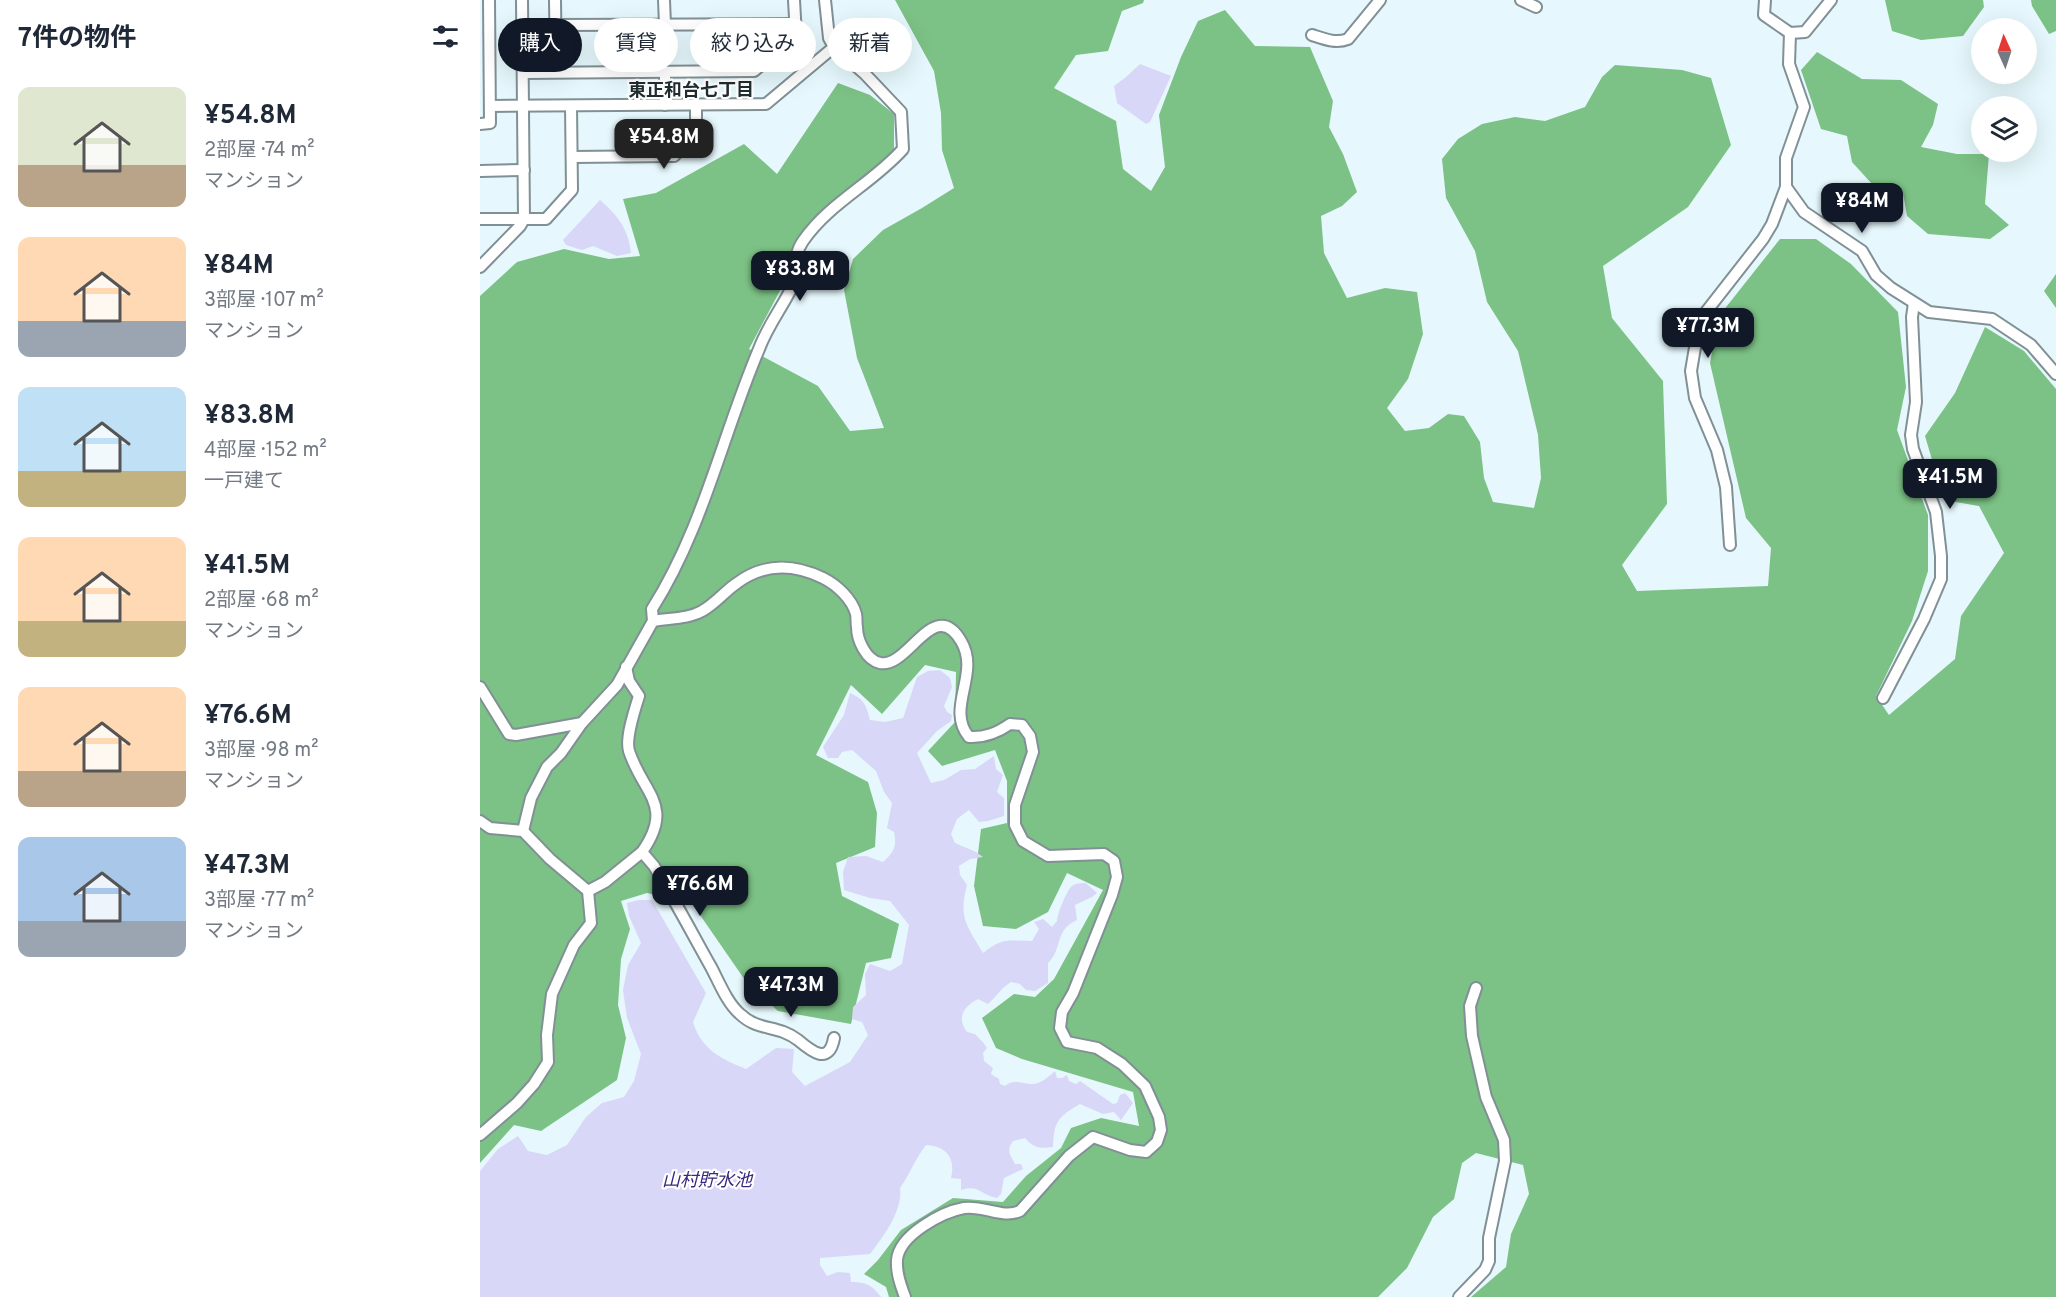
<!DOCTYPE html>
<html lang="ja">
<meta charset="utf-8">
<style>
:root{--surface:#fff;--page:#f6f6f7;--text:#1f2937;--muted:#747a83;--accent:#111827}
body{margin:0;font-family:Overpass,"Noto Sans JP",sans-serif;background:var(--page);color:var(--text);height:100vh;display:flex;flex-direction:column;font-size:22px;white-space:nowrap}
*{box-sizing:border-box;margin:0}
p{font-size:20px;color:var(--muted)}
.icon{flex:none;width:33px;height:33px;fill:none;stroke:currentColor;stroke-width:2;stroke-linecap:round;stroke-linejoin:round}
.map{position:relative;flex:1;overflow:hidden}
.drawer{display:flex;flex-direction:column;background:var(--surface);width:480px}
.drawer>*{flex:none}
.top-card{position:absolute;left:18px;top:18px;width:570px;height:54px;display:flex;gap:12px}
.needle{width:39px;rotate:357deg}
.controls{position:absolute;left:1491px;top:18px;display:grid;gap:12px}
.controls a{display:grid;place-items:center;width:66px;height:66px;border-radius:50%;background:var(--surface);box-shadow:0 6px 24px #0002;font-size:30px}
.price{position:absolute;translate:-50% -51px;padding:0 14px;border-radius:12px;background:var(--accent);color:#fff;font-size:20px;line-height:39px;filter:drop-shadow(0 2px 3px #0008)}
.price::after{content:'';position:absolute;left:50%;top:36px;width:18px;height:14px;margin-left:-9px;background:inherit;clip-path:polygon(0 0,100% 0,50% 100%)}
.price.selected{background:#222;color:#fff}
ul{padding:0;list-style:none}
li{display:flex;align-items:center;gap:18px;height:150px;padding:0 18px}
li span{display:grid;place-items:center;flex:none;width:168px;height:120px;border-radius:12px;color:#555}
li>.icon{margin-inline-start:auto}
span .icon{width:72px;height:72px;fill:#fffc;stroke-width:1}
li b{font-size:26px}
h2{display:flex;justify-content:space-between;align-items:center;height:72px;padding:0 18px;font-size:26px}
.tag{padding:0 21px;border-radius:27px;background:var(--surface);box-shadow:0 6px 24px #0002;font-size:21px;line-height:54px}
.tag.selected{background:var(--accent);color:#fff}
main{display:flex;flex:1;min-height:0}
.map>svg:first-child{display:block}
.forest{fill:#7cc185}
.water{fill:#d8d7f7}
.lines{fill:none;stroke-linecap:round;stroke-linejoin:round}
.minor-casing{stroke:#809094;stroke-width:14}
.minor{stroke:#fff;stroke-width:10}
.labels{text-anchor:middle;stroke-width:4.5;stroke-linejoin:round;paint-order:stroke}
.neighbourhood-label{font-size:18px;font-weight:bold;fill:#1f2c30;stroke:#fff}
.water-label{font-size:18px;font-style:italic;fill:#3a277f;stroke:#fff}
</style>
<main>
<section class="drawer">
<h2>7件の物件<svg class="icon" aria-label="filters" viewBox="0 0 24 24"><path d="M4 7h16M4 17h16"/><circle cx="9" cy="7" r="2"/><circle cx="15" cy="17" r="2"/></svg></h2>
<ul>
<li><span style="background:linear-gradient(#dfe7d0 65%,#b9a48a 0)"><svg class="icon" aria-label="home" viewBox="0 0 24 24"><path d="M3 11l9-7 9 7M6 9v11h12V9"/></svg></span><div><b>¥54.8M</b><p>2部屋 · 74 m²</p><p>マンション</p></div></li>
<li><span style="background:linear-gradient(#ffd9b3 70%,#9aa5b1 0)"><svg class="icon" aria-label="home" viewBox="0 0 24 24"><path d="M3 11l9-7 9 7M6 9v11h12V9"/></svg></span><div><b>¥84M</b><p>3部屋 · 107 m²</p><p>マンション</p></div></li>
<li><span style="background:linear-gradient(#bfe0f5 70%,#c2b280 0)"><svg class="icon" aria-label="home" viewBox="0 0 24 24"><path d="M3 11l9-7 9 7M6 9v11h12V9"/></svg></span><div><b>¥83.8M</b><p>4部屋 · 152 m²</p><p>一戸建て</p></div></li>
<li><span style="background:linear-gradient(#ffd9b3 70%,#c2b280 0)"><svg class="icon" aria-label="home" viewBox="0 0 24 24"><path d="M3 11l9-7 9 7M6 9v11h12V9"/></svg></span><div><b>¥41.5M</b><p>2部屋 · 68 m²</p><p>マンション</p></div></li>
<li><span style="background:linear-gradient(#ffd9b3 70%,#b9a48a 0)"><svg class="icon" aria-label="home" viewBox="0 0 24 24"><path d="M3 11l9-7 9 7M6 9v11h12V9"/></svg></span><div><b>¥76.6M</b><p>3部屋 · 98 m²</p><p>マンション</p></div></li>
<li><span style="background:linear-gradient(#a9c7e8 70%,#9aa5b1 0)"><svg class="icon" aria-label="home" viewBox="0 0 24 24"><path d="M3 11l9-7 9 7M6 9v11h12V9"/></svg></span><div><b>¥47.3M</b><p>3部屋 · 77 m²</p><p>マンション</p></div></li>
</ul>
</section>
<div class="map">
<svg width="1576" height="1297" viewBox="0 0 1576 1297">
<rect width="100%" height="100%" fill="#e6f8fd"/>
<g class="forest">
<path d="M415 0H664L663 3 642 11 628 51 596 55 574 88 636 121 643 169 671 191 685 167 679 115 701 57 718 21 745 10 775 46 830 47 853 101 849 127 863 154 877 192 862 206 841 216 844 253 867 298 905 288 937 292 943 334 928 379 907 408 925 431 949 428 968 414 984 416 1000 442 1004 478 1013 502 1054 508 1061 478 1058 435 1038 351 1007 302 995 251 966 198 962 159 978 139 1002 124 1035 117 1065 121 1105 107 1122 77 1135 65 1202 70 1231 78 1251 145 1208 207 1123 266 1132 318 1183 381 1187 504 1142 565 1157 591 1288 586 1291 548 1266 518 1230 363 1239 316 1300 239H1336L1371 264 1418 312 1426 387 1417 430 1448 515V571L1432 621 1396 696 1409 715 1475 659 1481 616 1524 553 1499 506 1464 500 1445 436 1475 393 1505 327 1544 351 1576 389V1297H991L1026 1267 1031 1234 1049 1194 1043 1165 996 1153 982 1163 974 1199 953 1217 927 1268 898 1297H409L406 1287 384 1274 398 1260 421 1230 473 1198 523 1202 546 1176 581 1148 591 1128 621 1118 659 1126 653 1092 542 1059 516 1048 502 1018 534 994 555 997 574 979 623 890 587 873 568 912 536 929 503 926 494 886 501 829 527 823V781L515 750 462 766 448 751 475 722 476 672 445 665 402 714 371 685 336 755 388 782 397 813 395 847 356 863 362 896 419 924 411 958 386 963 371 1024 298 1011 267 983 211 902 167 893 141 901 150 929 141 959 138 1005 146 1038 137 1080 61 1131 34 1125 0 1163V296L37 262 84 249 129 259 160 256 143 199 176 193 264 144 297 174 358 83 390 95 414 114V153L358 197 314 247 303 285 269 349 338 386 370 431 404 428 377 358 364 290 373 259 403 230 442 208 474 188 462 150 461 113 454 71Z"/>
<path d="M1405 0H1503L1504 7 1483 36 1441 40 1412 31Z"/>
<path d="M1551 0H1576V31L1569 34 1552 6Z"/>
<path d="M1337 52 1382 79 1421 80 1458 104 1453 125 1441 147 1477 154H1509L1505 204 1529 225 1510 239 1448 234 1427 216 1423 193 1392 184 1372 162 1367 136 1341 129 1321 70Z"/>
<path d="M1576 274V308L1564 291Z"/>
</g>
<g class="water">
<path d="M660 64 691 76 670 122 666 124 637 103 634 86 646 77Z"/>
<path d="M120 200C138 216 148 228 151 253L137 256 113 246 102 250 86 245 83 240Z"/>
<path d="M460 670 470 678 472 687 464 706 467 712 472 715 471 721 457 731 437 753 451 783 464 780 481 770 495 769 514 756 516 769 523 775 517 792 524 798V816L508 821 499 822 489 810 477 819 471 834 475 843 496 852 503 857 490 859 479 866 480 875 487 885C478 918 487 925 503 953 524 937 527 941 552 941L559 929 554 922 563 919 572 927 577 921C577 914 587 890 592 886 596 883 601 883 606 883L617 893 612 897 595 905 597 920C574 930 583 949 568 963V983L555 991 546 990 540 984 531 982C521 988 516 997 508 1004L498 999C484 1006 476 1018 487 1032L495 1034C499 1039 504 1042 507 1048L503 1053 504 1061 513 1068 511 1074 519 1079 520 1084 525 1086C535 1078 543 1085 554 1084 562 1083 569 1076 575 1071L577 1078H582L587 1075 589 1081 596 1084 600 1081 633 1104 637 1103 640 1095 645 1093 653 1103 641 1120 634 1112 623 1114 600 1104C578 1117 574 1121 573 1147 561 1149 553 1148 545 1138L533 1141C526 1151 530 1154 535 1164H541L543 1169 524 1178 521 1194 517 1198C502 1196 499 1184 481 1190V1179L471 1178C476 1158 466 1146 446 1145 435 1159 430 1174 420 1188 423 1210 404 1236 390 1254L340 1258V1265L347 1276 358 1272 370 1273 371 1282C386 1282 392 1285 401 1297H0V1171L18 1149 38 1136 48 1151 67 1155 87 1145 106 1117 122 1103 144 1097 154 1081 161 1054 147 1018 143 990 148 965 161 943 149 916 147 903 159 900H172L226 993 213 1022C221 1049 241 1059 266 1069L296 1048 314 1049 312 1072 325 1086 370 1062 388 1035 382 1022 372 1019 373 1007 386 995 385 974 390 964 410 971 422 964 429 925 410 901 390 898 364 890 363 872 368 857 386 856 403 862C414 852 417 847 414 832L407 828 412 803 404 792 396 771 372 750 362 752 358 758H348L343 747 364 715 370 693C385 700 386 705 390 720L405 722 423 718 437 677 448 671Z"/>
</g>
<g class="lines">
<defs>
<g id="minor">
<path d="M75 0 76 72"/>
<path d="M184 0 185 25"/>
<path d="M1041 0 1056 7"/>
<path d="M1285 0 1284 15 1310 33 1325 32 1351 0"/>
<path d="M76 25 316 24"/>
<path d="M832 35C844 39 856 44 868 39L900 0"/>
<path d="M185 72V105"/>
<path d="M43 73 274 71 316 36 314 0"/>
<path d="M10 106 286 104 354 47"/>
<path d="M0 124 10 123 9 0"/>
<path d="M92 157 194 156 216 132V105"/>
<path d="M0 171 44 170"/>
<path d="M1306 187 1324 212 1382 251 1396 275 1411 288 1449 312 1512 319 1551 345 1576 374"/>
<path d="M0 219H66L92 190 91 106"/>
<path d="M0 267 40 226 44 219 42 0"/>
<path d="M1250 545 1246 487 1237 450 1215 398 1211 371 1219 324 1222 317 1283 239 1292 224 1306 187V158L1324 107 1309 64 1310 33"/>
<path d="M173 621C189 618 208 619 222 611 235 604 245 591 257 583 284 563 314 564 343 578 357 585 372 599 376 614 377 618 376 623 377 627 377 640 386 660 400 663 428 669 454 595 481 641 501 674 465 708 489 737 505 738 517 733 530 724L542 725 550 736 553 752 535 805V825L543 841 568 856 624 854 634 861 637 877 632 895 593 993 582 1012 580 1028 587 1042 617 1048 642 1064 665 1086 679 1117 681 1130 677 1142 666 1152 650 1150 613 1137 589 1156 540 1211C523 1219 503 1205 484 1208 462 1212 419 1235 417 1260 416 1273 421 1286 425 1297"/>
<path d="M146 667 149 681 159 696C155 709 145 738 149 751 163 794 195 805 162 852"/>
<path d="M0 687 29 734 36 735 102 723"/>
<path d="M1403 698 1444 619 1461 579V556L1456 512 1433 449 1431 435 1436 402 1432 317 1434 303"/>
<path d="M0 821 10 828 43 831 70 859 108 891 111 923 94 945 72 994 67 1035 68 1062 54 1084 37 1103 0 1135"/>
<path d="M43 831 51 798 67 767 81 753 102 723 137 685 173 621 172 609C223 529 242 436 279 349 287 327 301 309 311 289 319 275 311 258 323 241 349 203 393 183 423 149L421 112 385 74 354 47 349 38 345 0"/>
<path d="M108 891 125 882 162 852 174 866C194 899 212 933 231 967 239 982 247 1003 260 1014 279 1032 297 1024 318 1040 331 1051 349 1066 354 1038"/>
<path d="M979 1297 1005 1270 1009 1261V1238L1025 1161 1024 1140 1006 1097 992 1036 990 1006 996 988"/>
</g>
</defs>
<use href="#minor" class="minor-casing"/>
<use href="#minor" class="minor"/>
</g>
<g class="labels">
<g class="neighbourhood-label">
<text x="211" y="96">東正和台七丁目</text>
</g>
<g class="water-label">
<text x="227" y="1186">山村貯水池</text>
</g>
</g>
</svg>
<div class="controls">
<a><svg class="needle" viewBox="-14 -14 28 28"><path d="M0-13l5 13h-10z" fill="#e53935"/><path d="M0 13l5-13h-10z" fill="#747a83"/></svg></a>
<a><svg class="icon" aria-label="layers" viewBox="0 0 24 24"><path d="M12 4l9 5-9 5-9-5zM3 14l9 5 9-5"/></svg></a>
</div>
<b class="price selected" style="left:184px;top:170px">¥54.8M</b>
<b class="price" style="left:1382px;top:234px">¥84M</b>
<b class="price" style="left:320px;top:302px">¥83.8M</b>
<b class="price" style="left:1228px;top:359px">¥77.3M</b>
<b class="price" style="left:1470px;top:510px">¥41.5M</b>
<b class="price" style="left:220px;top:917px">¥76.6M</b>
<b class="price" style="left:311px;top:1018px">¥47.3M</b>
<div class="top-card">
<a class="tag selected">購入</a>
<a class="tag">賃貸</a>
<a class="tag">絞り込み</a>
<a class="tag">新着</a>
</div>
</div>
</main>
